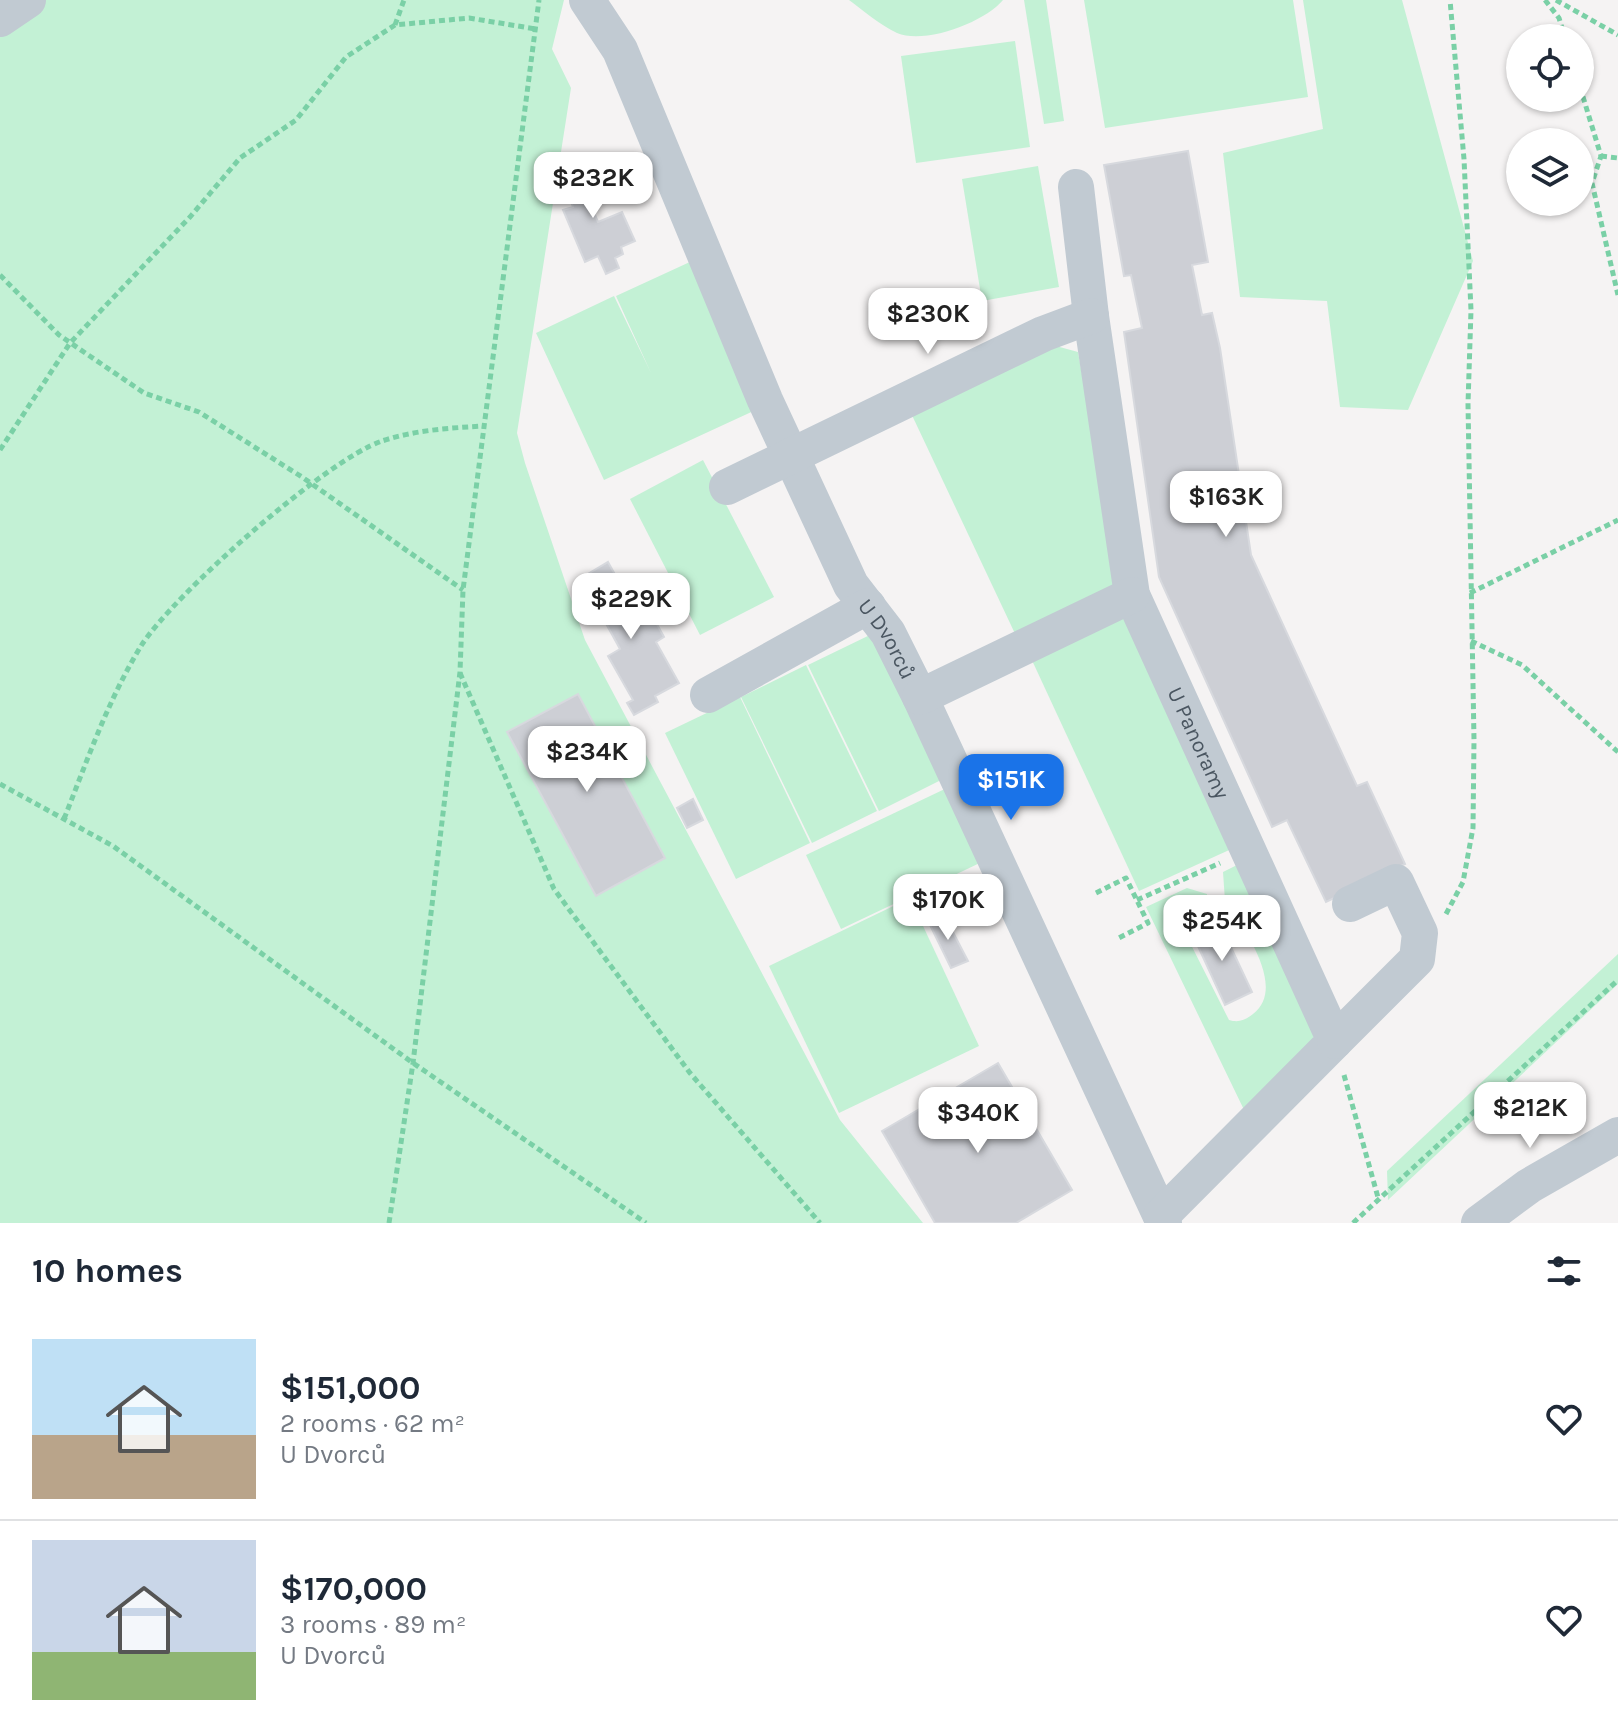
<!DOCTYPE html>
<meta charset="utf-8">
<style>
:root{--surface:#fff;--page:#f2f2f3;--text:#1f2937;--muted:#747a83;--line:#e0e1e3;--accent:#1a73e8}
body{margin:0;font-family:Karla,sans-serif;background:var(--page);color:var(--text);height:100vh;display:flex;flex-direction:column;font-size:30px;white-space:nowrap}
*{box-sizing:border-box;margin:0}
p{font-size:26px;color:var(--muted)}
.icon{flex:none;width:44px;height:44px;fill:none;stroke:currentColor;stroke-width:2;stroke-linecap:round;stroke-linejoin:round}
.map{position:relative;height:1223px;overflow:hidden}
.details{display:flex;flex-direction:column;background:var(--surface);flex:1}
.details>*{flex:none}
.controls{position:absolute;left:1506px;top:24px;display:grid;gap:16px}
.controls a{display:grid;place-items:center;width:88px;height:88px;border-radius:50%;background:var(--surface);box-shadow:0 2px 6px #0004;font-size:40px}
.price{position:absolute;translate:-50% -68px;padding:0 18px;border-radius:16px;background:#fff;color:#222;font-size:26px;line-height:52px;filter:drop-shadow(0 2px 4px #0008)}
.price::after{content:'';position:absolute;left:50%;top:48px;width:24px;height:18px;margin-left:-12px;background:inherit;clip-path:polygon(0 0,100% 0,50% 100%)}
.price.on{background:var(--accent);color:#fff}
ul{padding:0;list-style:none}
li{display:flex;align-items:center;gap:24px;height:200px;padding:0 32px}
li+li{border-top:2px solid var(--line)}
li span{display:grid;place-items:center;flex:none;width:224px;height:160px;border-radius:0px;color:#555}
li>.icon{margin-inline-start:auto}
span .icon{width:96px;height:96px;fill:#fffc;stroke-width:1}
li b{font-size:34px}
h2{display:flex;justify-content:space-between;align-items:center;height:96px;padding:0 32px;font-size:34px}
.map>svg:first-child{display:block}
.green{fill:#c3f1d5}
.building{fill:#cdcfd5;stroke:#d7d9de;stroke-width:2}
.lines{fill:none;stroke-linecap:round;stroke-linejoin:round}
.path{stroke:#7ad0a6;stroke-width:5;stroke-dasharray:6 4;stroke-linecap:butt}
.minor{stroke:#c1cad2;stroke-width:36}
.labels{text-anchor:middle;stroke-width:6;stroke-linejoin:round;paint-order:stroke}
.street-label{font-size:22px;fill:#4a5661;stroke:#fff}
</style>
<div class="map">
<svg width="1618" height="1223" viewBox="0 0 1618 1223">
<rect width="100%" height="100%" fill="#f5f3f3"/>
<g class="green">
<path d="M0 0H564L552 49 571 88 517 433 525 463 585 640 840 1120 923 1223H0Z"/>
<path d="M849 0H1003C985 22 925 45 897 33 880 25 864 11 849 0Z"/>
<path d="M1024 0H1046L1064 121 1044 124Z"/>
<path d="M1084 0H1293L1308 97 1105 128Z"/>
<path d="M1303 0H1402L1473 261 1408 410 1340 407 1327 301 1240 297 1223 153 1323 129Z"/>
<path d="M1015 41 1030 147 916 163 901 56Z"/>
<path d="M1038 166 1059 287 982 301 962 179Z"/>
<path d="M692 261 760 408 604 480 536 333 614 296 651 373 616 296Z"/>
<path d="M1056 346 1078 352 1121 592 1019 642 910 411Z"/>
<path d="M703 460 774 597 700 635 630 499Z"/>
<path d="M1129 610 1238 846 1139 891 1030 656Z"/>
<path d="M874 633 945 778 879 811 808 665Z"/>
<path d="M806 665 877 811 812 843 741 697Z"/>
<path d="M740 697 810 843 736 879 665 733Z"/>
<path d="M949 787 984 861 841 929 806 855Z"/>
<path d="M1245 861 1317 1026 1311 1045 1247 1116 1146 907 1187 888 1207 894V904L1179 921 1229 1020C1239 1023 1245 1020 1253 1014 1287 987 1244 932 1230 903L1225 901 1223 872Z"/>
<path d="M910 898 979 1046 839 1113 769 966Z"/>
<path d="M1618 954V984L1388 1200 1387 1171Z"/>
</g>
<g class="building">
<path d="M1188 151 1208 262 1192 265 1202 315 1212 313 1220 348 1251 555 1357 786 1367 782 1405 864 1326 902 1287 820 1272 827 1159 577 1124 332 1142 328 1131 275 1124 276 1104 165Z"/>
<path d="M584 159 599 196 589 201 598 222 622 212 635 241 621 247 623 254 615 258 619 268 606 274 598 256 585 262 563 210 573 207 558 169Z"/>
<path d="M608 562 642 623 653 617 664 637 656 642 679 683 655 696 658 702 634 715 627 703 633 700 608 656 620 649 581 578Z"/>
<path d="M578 694 604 743 616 737 626 757 614 763 665 858 596 896 507 732Z"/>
<path d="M693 799 703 820 687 828 677 808Z"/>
<path d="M944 915 968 961 951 968 929 923Z"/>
<path d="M1220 924 1252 992 1225 1005 1191 931 1202 926 1204 931Z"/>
<path d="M998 1063 1072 1190 1016 1223H935L882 1131Z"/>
</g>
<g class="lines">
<g class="path">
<path d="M1545 0 1559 18 1565 38"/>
<path d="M1556 0 1618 35"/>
<path d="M395 25 404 0"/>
<path d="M1580 87 1601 156 1592 183 1618 295"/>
<path d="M1601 156 1618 158"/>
<path d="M0 275 59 335 144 393 199 412 302 477 463 590"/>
<path d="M0 450 70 343 190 217 240 158 296 120 346 57 395 25 469 18 536 29"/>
<path d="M1470 593 1618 520"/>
<path d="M1471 641 1522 665 1618 752"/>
<path d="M460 673 554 889 690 1073 820 1223"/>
<path d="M0 784 113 846 413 1063 646 1223"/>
<path d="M64 819C87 761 108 700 141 646 173 595 326 460 382 441 415 430 449 428 484 426"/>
<path d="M1096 893 1126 878 1148 923 1117 939"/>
<path d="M1137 900 1220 863"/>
<path d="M1446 914 1463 882 1473 828 1474 740 1468 404 1471 310 1464 159 1450 0"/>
<path d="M1344 1075 1379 1201"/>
<path d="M389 1223 413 1063 460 672 463 590 539 0"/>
<path d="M1353 1223 1618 980"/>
</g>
<g class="minor">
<path id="s1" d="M587 0 620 50 765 400 851 585 888 633 920 697 1164 1223"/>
<path d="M0 19 28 0"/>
<path id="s2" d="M1076 187 1091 316 1132 595 1335 1041 1161 1216"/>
<path d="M727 487 1043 334 1091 316"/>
<path d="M708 695 868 606"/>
<path d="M920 697 1132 595"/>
<path d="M1335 1041 1417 959 1420 933 1396 882 1350 904"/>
<path d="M1479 1223 1529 1186 1618 1135"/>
</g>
</g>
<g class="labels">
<g class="street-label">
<text dy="8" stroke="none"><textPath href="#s1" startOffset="708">U Dvorců</textPath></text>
<text dy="8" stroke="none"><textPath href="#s2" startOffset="574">U Panoramy</textPath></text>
</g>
</g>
</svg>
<div class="controls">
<a><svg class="icon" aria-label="locate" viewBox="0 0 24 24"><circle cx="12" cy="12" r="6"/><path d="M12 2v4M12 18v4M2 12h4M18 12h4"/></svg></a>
<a><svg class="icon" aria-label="layers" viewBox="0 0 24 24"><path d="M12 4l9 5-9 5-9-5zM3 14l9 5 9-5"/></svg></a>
</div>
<b class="price" style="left:593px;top:220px">$232K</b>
<b class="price" style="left:928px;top:356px">$230K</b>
<b class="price" style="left:1226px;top:539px">$163K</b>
<b class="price" style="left:631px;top:641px">$229K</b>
<b class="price" style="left:587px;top:794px">$234K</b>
<b class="price on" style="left:1011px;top:822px">$151K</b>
<b class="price" style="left:948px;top:942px">$170K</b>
<b class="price" style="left:1222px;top:963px">$254K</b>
<b class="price" style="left:1530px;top:1150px">$212K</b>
<b class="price" style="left:978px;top:1155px">$340K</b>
</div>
<section class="details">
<h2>10 homes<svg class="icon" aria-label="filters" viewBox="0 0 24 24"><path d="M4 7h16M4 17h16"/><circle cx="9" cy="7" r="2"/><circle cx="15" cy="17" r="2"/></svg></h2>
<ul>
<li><span style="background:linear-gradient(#bfe0f5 60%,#b9a48a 0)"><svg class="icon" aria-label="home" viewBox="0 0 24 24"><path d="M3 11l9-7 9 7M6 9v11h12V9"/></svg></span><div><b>$151,000</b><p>2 rooms · 62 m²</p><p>U Dvorců</p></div><svg class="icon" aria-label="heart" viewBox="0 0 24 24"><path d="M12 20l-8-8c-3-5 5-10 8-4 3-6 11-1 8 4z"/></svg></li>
<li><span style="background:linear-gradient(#c9d6e8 70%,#8fb573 0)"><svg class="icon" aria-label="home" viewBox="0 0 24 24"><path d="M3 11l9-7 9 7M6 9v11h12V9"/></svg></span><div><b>$170,000</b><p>3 rooms · 89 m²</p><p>U Dvorců</p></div><svg class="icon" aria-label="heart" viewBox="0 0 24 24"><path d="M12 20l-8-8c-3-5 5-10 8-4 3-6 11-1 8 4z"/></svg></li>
</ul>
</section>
